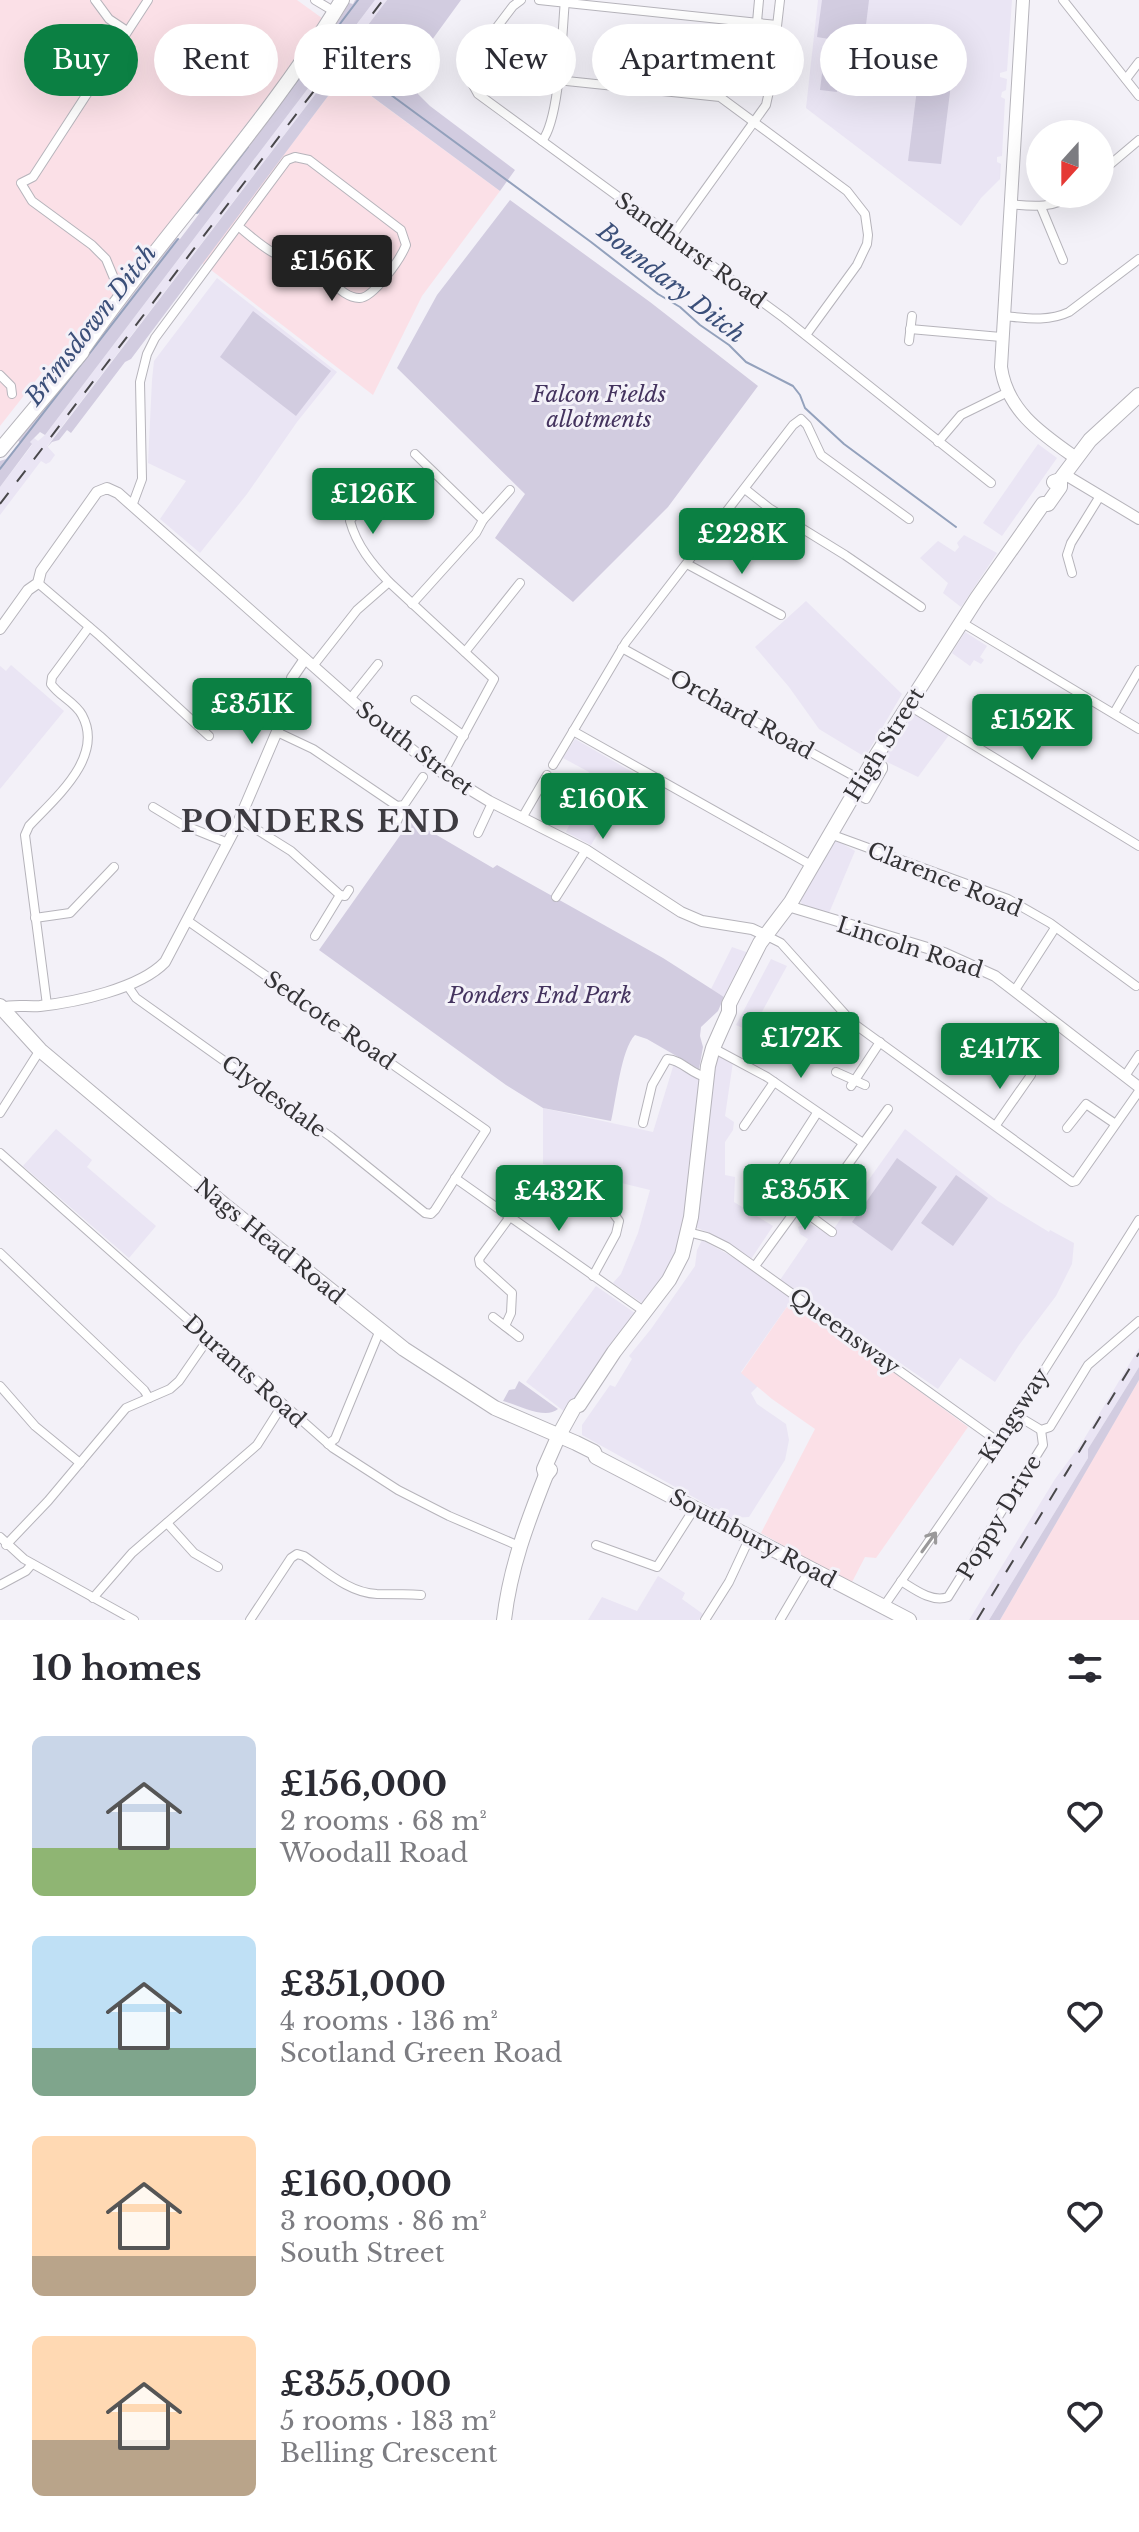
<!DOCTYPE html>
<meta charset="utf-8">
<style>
:root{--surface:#fff;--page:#f2f2f3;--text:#2b2b33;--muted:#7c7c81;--accent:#0b8043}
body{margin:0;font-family:"Libre Baskerville",serif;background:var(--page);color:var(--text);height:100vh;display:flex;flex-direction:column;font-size:30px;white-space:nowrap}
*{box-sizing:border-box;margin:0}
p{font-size:26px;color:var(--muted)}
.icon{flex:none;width:44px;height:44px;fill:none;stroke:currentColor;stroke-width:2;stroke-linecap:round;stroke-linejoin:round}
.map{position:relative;height:1620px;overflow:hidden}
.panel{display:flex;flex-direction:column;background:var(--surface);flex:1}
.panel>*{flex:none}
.banner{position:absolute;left:24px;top:24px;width:1092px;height:72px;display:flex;gap:16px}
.needle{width:52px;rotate:201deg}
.controls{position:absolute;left:1026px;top:120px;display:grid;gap:16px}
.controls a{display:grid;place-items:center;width:88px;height:88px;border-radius:50%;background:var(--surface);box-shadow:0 8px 32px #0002;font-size:40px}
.price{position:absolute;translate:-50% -68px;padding:0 18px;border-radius:8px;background:var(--accent);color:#fff;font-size:26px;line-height:52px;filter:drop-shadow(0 2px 4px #0008)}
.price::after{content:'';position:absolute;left:50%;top:48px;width:24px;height:18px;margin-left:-12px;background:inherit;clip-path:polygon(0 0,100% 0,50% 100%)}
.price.selected{background:#222;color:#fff}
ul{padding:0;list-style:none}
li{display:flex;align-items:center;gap:24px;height:200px;padding:0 32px}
li span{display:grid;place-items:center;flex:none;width:224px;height:160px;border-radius:12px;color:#555}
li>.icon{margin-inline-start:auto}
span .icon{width:96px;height:96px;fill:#fffc;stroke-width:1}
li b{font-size:34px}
h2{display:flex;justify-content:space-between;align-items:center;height:96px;padding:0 32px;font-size:34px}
.chip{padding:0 28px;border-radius:36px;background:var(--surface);box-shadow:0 8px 32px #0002;font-size:28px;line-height:72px}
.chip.selected{background:var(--accent);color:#fff}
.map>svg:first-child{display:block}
.built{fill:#eae5f4}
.industrial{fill:#fbe0e7}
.green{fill:#d2cce0}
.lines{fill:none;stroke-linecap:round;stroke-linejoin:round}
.stream{stroke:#93a1bc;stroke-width:2}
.minor-casing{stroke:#b6b4bb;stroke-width:10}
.tertiary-casing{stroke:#b6b4bb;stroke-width:12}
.secondary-casing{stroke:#b6b4bb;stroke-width:14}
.primary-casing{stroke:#b6b4bb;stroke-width:16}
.minor{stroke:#fff;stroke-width:8}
.tertiary{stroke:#fff;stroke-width:10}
.secondary{stroke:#fff;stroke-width:12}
.primary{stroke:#fff;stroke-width:14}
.rail{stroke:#49484b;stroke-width:2;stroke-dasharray:14 14;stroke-linecap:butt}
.oneway{stroke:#9a999a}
.labels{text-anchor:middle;stroke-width:6;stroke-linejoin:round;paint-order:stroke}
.street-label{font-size:22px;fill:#343336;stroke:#f3f1f8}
.park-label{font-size:22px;font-style:italic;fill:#44335e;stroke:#f3f1f8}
.water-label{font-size:24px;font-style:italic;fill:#3b4f79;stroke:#f3f1f8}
.district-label{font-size:30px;font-weight:bold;letter-spacing:2px;fill:#3d3b41;stroke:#f3f1f8}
</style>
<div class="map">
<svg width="1139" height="1620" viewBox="0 0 1139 1620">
<rect width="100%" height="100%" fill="#f3f1f8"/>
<g class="built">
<path d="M375 0H387L47 446 55 455 50 462 46 464 41 461 0 515V487L32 445 30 442 34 438 38 441 45 435Z"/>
<path d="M818 0H1012L1007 71 1000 73V77L1007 79 1006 90 1002 92 1001 97 1005 99 1002 156 997 157V162L1001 164 1000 179 981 198 961 226 806 108Z"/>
<path d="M217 278 337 372 297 422 247 494 200 553 160 519 186 481 148 463 152 380 154 361Z"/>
<path d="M1038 444 1057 458 1002 536 983 523Z"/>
<path d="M964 535 997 553 961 607 943 593 948 583 920 558 938 541 955 552 959 547 957 543Z"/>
<path d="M806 601 902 694 865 757 819 729 789 687 755 647Z"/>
<path d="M965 632 987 646 980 657 984 660 981 664 974 660 970 666 952 653Z"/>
<path d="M11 665 64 711 0 789V666L6 671Z"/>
<path d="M914 713 949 735 918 777 883 760Z"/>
<path d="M575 739 634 773 591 845 566 832 585 793 580 790 589 772 563 758Z"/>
<path d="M836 840 855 851 829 913 803 906 800 900Z"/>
<path d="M732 947 749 953 726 998 711 989Z"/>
<path d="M771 959 787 966 751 1032 736 1025Z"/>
<path d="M720 1055 733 1062 725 1116 734 1122 733 1130 725 1142V1175L735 1177 734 1202 773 1226 751 1259 780 1280 808 1239 800 1234 798 1227 808 1223 830 1234 905 1129 998 1201 1049 1232 1050 1230 1074 1243 1072 1264 1056 1296 1019 1345 995 1382 960 1358 938 1389 788 1286 765 1274 712 1234 695 1227 714 1059Z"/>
<path d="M676 1057 702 1070 681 1249 648 1307 613 1283 621 1274 638 1233 650 1190 543 1164V1108L653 1132Z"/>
<path d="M56 1129 92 1160 87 1167 156 1226 129 1258 23 1166Z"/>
<path d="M702 1240 742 1262 793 1298 741 1372 759 1385 751 1393 757 1404 786 1424 789 1440 785 1460 749 1517 731 1518 582 1435V1425L610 1385 615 1387 632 1359 629 1356 651 1329 695 1266 697 1250Z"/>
<path d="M596 1286 635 1313 591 1373 580 1395 565 1412 526 1382Z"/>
<path d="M1139 1348V1367L1088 1449V1458L989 1620H969L1055 1479 1081 1444Z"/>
<path d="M658 1576 685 1593 682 1599 703 1614 699 1620H588L602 1597 637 1611Z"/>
</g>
<g class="industrial">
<path d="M0 0H297L326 21 127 278 79 338 44 370 0 426Z"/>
<path d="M350 73 359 79 356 85 500 191 422 296 373 395 202 263 343 76Z"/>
<path d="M793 1298 968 1427 876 1558 865 1557 851 1584 761 1533 815 1429 772 1399 741 1373Z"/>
<path d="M1139 1380V1620H1000L1092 1460Z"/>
</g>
<g class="green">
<path d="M355 0H375L45 435 40 432 30 442 32 444 0 487V461L6 459 20 443 17 439 63 385 176 238 180 239 199 214 196 211 320 50 349 3 353 4Z"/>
<path d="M387 0H461L413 66 418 94 430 106 515 170 500 191 355 84 359 79 351 73 346 78 343 76 131 359 125 362 71 433 67 430 59 440 52 442 47 447Z"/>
<path d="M822 0H869L865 33 855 32 853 39 843 38 837 92 820 90 824 57H827L829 39 817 37Z"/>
<path d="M912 63 953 68 941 164 908 161 917 89 910 87Z"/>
<path d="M510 200 650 302 758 386 668 507 573 602 495 538 525 494 397 368 437 295Z"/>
<path d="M253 311 331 371 296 416 220 357Z"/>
<path d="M411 820 493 868 497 865 663 958 724 997 718 1011 701 1027 700 1036 703 1047 699 1069 647 1039 635 1035C621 1049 616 1101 611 1121L543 1108 506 1085 319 950Z"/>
<path d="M897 1158 937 1187 892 1251 852 1222Z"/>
<path d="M956 1175 988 1198 953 1246 921 1223Z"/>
<path d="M1139 1367V1380L1000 1620H989L1088 1458V1449Z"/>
<path d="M519 1381 558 1409C545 1420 519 1405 503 1401L509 1390 515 1389Z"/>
</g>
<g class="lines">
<g class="stream">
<path d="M360 67 368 78 591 242 658 294 680 307 700 325 729 345 746 362 793 386 800 395 805 408 844 444 956 527"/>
<path d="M256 135 358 0"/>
<path d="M197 213 248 147"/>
<path d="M0 469 178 239"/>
</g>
<defs>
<g id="minor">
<path d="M95 0 109 19 127 31"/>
<path d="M315 0 335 12"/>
<path d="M521 0 513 6 472 60 469 78 478 94 784 318 991 483"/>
<path d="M539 0 777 25"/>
<path d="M1063 0 1139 96"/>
<path d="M757 22 759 0"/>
<path d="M1126 79 1139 62"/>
<path d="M557 80 720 97 847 191 865 214 868 235 867 244 857 265 806 335"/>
<path d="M542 141C560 119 562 32 565 0"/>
<path d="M1100 173 1139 140"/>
<path d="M1010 204C1035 207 1054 208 1076 194"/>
<path d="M1041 207 1063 260"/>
<path d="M672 236 766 105 770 87 780 0"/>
<path d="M121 295 106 259 92 245 32 201 21 183 33 177 148 0"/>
<path d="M1003 316C1025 318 1048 322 1069 312L1139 259"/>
<path d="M910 329 1001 337"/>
<path d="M909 341 912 316"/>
<path d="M0 375 11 386 12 394"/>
<path d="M938 442 961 415 1008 392"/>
<path d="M415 454 483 520"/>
<path d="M373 488 350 521C357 546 372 564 389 582"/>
<path d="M745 489 769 508 845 555 921 607"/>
<path d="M132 506 142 479 140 382 147 354 155 338 287 160 295 157 309 160 401 230 406 245C401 258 373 299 359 298 344 298 330 279 318 272 303 264 287 260 272 252 260 245 249 235 238 226"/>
<path d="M687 564 781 615"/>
<path d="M1072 573 1067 555 1071 543 1100 496"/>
<path d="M38 583 100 636 209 736"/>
<path d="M412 604 476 533 483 520 510 490"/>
<path d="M961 622 1139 729"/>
<path d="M622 648 861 780"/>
<path d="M465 652 520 583"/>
<path d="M313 666 357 610 389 582 494 679 443 773"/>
<path d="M350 699 378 664"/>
<path d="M415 700 464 736"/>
<path d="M908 705 1139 846"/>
<path d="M1114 713 1139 670"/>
<path d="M573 731 811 865"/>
<path d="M277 732 313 749 397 806 401 813 395 825"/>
<path d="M553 765 626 642 793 425 801 419 807 425 821 455 909 519"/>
<path d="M854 793 866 799 883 769V766L873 760"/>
<path d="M397 806 404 805 423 777"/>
<path d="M153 807 181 824 228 843"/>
<path d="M522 818 547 775"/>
<path d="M240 819 291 851 340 895 345 896 349 890"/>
<path d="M184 825 191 811"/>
<path d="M478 833 492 803"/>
<path d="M830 834 1008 899 1050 923 1136 986"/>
<path d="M556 897 586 850"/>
<path d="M35 918 70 913 114 867"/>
<path d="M315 936 340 895"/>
<path d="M767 936 781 943 853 1023 1072 1182 1076 1181 1139 1091"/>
<path d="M127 985 136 998 331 1137 425 1213 431 1214 435 1210 486 1130 188 921"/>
<path d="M1015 990 1055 928"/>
<path d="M47 1005 25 835 29 826C55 798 105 757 82 715 75 702 59 696 51 684L52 677 89 627"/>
<path d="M713 1048 767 1077 863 1143"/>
<path d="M836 1072 865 1085"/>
<path d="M1125 1076 1139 1055"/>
<path d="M851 1086 880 1042"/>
<path d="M0 1113 40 1050"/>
<path d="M817 1113 770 1186 832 1232"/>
<path d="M643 1123 652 1085 667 1059C682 1060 691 1074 706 1077"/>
<path d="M996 1125 1031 1075"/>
<path d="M744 1126 774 1082"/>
<path d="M1067 1128 1086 1104 1114 1123"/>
<path d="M0 1153 333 1448 398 1490 449 1516 519 1546"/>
<path d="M455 1178 645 1312"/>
<path d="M573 1187 611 1210 619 1221 616 1234 593 1276"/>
<path d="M811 1216 888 1109"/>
<path d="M688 1232 707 1237 727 1247 996 1440"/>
<path d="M0 1253 144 1390 149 1398"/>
<path d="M755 1266 798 1207"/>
<path d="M493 1317 519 1337"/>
<path d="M505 1326 511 1313 512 1293 480 1264 479 1259 509 1218"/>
<path d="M0 1386 35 1426 80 1463"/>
<path d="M1016 1415 1041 1430 1050 1427 1088 1365 1139 1321"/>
<path d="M328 1444 335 1439 380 1330"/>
<path d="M167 1523 194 1553 218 1567"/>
<path d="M0 1537 24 1559 134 1620"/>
<path d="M6 1545 48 1501 126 1408 170 1389 179 1381 208 1339"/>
<path d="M596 1545 657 1567 694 1509"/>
<path d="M901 1581C914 1589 932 1603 948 1597L1043 1445 1041 1430"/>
<path d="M0 1585 26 1571 32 1564"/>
<path d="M93 1598 132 1553 257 1445 283 1404"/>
<path d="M884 1606 996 1444V1440L1016 1415 1139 1220"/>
<path d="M250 1620 291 1558 297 1554 304 1556C326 1571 349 1593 377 1594 392 1594 406 1594 421 1595"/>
<path d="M705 1620 729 1582 750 1537"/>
<path d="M780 1620 810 1569"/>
</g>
<g id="tertiary">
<path d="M1064 474 1139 519"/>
<path d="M0 629 28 590 38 583 41 571 97 492 107 488 118 493 373 719 438 770 489 801 586 850 681 912 702 921 752 929 767 936"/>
<path d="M788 906 944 953 995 976 1139 1087"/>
<path d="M2 1008C13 1004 27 1007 40 1006 76 1002 139 989 165 962L237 825 287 708 292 678 305 659"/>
</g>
<path id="secondary" d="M1023 0 1001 367C1007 411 1042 434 1076 458"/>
<g id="primary">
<path d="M76 359C160 236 265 128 342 0"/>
<path d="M0 450 82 352"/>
<path d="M1054 482 1060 480 1090 440 1139 395"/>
<path d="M0 1006 40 1050 228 1208 404 1349 495 1408 576 1443 594 1452 596 1457 909 1620"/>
<path d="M546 1475 544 1469 559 1435 575 1406 579 1405 614 1352 669 1280 682 1255 691 1217 708 1066 713 1048 729 1012V1004L760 943 791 902 876 756 977 598 1043 504H1048L1060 487V480"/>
<path d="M504 1620C510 1568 527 1523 546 1475L550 1470"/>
</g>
</defs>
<use href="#minor" class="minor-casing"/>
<use href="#tertiary" class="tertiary-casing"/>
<use href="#secondary" class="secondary-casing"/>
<use href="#primary" class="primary-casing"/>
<use href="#minor" class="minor"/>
<use href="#tertiary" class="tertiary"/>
<use href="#secondary" class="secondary"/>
<use href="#primary" class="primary"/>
<g class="rail">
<path d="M0 504 383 0"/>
<path d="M977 1620 1139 1353"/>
</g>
</g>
<defs><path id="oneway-shaft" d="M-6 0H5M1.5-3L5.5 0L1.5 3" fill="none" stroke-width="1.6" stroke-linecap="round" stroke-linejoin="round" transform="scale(2)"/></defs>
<use class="oneway" href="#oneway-shaft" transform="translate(929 1542) rotate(-54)"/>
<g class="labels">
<g class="street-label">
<text transform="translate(691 250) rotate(36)" y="8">Sandhurst Road</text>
<text transform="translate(742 714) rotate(29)" y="8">Orchard Road</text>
<text transform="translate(884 744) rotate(-58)" y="8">High Street</text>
<text transform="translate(415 748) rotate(37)" y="8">South Street</text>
<text transform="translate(945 879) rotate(22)" y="8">Clarence Road</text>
<text transform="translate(910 947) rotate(18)" y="8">Lincoln Road</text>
<text transform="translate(330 1020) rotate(35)" y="8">Sedcote Road</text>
<text transform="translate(274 1096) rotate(36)" y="8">Clydesdale</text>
<text transform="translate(270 1241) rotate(39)" y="8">Nags Head Road</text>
<text transform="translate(845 1331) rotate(36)" y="8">Queensway</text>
<text transform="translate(245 1371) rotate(42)" y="8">Durants Road</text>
<text transform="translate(1014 1415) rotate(-57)" y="8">Kingsway</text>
<text transform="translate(999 1517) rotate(-59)" y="8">Poppy Drive</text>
<text transform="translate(753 1538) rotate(28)" y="8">Southbury Road</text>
</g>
<g class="park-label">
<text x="599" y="402">Falcon Fields<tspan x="599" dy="25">allotments</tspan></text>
<text x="540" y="1003">Ponders End Park</text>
</g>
<g class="water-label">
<text transform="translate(671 283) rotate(38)" y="8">Boundary Ditch</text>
<text transform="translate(91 325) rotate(-52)" y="8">Brimsdown Ditch</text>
</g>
<g class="district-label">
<text x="321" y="832">PONDERS END</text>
</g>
</g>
</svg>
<div class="controls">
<a><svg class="needle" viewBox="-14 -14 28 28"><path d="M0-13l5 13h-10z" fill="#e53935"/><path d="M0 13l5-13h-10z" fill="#7c7c81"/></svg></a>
</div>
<b class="price selected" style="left:332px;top:303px">£156K</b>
<b class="price" style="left:373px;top:536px">£126K</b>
<b class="price" style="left:742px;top:576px">£228K</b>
<b class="price" style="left:252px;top:746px">£351K</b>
<b class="price" style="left:1032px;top:762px">£152K</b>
<b class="price" style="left:603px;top:841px">£160K</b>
<b class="price" style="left:801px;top:1080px">£172K</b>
<b class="price" style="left:1000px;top:1091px">£417K</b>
<b class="price" style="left:805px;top:1232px">£355K</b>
<b class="price" style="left:559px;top:1233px">£432K</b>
<div class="banner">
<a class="chip selected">Buy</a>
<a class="chip">Rent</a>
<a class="chip">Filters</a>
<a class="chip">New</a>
<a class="chip">Apartment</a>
<a class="chip">House</a>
</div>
</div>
<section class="panel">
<h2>10 homes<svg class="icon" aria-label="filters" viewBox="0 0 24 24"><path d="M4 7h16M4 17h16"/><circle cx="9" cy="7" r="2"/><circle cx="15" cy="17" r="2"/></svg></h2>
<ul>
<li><span style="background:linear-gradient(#c9d6e8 70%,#8fb573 0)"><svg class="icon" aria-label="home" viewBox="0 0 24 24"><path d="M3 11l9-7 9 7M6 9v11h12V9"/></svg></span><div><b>£156,000</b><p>2 rooms · 68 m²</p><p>Woodall Road</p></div><svg class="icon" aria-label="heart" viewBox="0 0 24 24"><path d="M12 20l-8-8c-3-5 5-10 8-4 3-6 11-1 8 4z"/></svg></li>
<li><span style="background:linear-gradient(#bfe0f5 70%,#7fa58c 0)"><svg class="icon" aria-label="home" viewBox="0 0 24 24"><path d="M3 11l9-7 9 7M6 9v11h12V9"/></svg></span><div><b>£351,000</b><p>4 rooms · 136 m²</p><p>Scotland Green Road</p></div><svg class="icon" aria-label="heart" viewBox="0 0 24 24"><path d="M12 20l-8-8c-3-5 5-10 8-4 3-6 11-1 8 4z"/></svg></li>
<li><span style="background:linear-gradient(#ffd9b3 75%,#b9a48a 0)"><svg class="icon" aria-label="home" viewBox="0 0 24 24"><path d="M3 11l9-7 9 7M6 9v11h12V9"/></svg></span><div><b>£160,000</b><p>3 rooms · 86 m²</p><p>South Street</p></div><svg class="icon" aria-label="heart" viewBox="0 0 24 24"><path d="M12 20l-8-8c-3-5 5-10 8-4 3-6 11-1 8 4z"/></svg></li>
<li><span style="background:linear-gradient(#ffd9b3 65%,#b9a48a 0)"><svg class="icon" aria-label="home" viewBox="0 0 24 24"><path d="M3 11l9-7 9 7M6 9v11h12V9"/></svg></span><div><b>£355,000</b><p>5 rooms · 183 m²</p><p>Belling Crescent</p></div><svg class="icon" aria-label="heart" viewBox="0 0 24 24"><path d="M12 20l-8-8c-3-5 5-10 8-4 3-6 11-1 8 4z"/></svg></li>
</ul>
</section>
